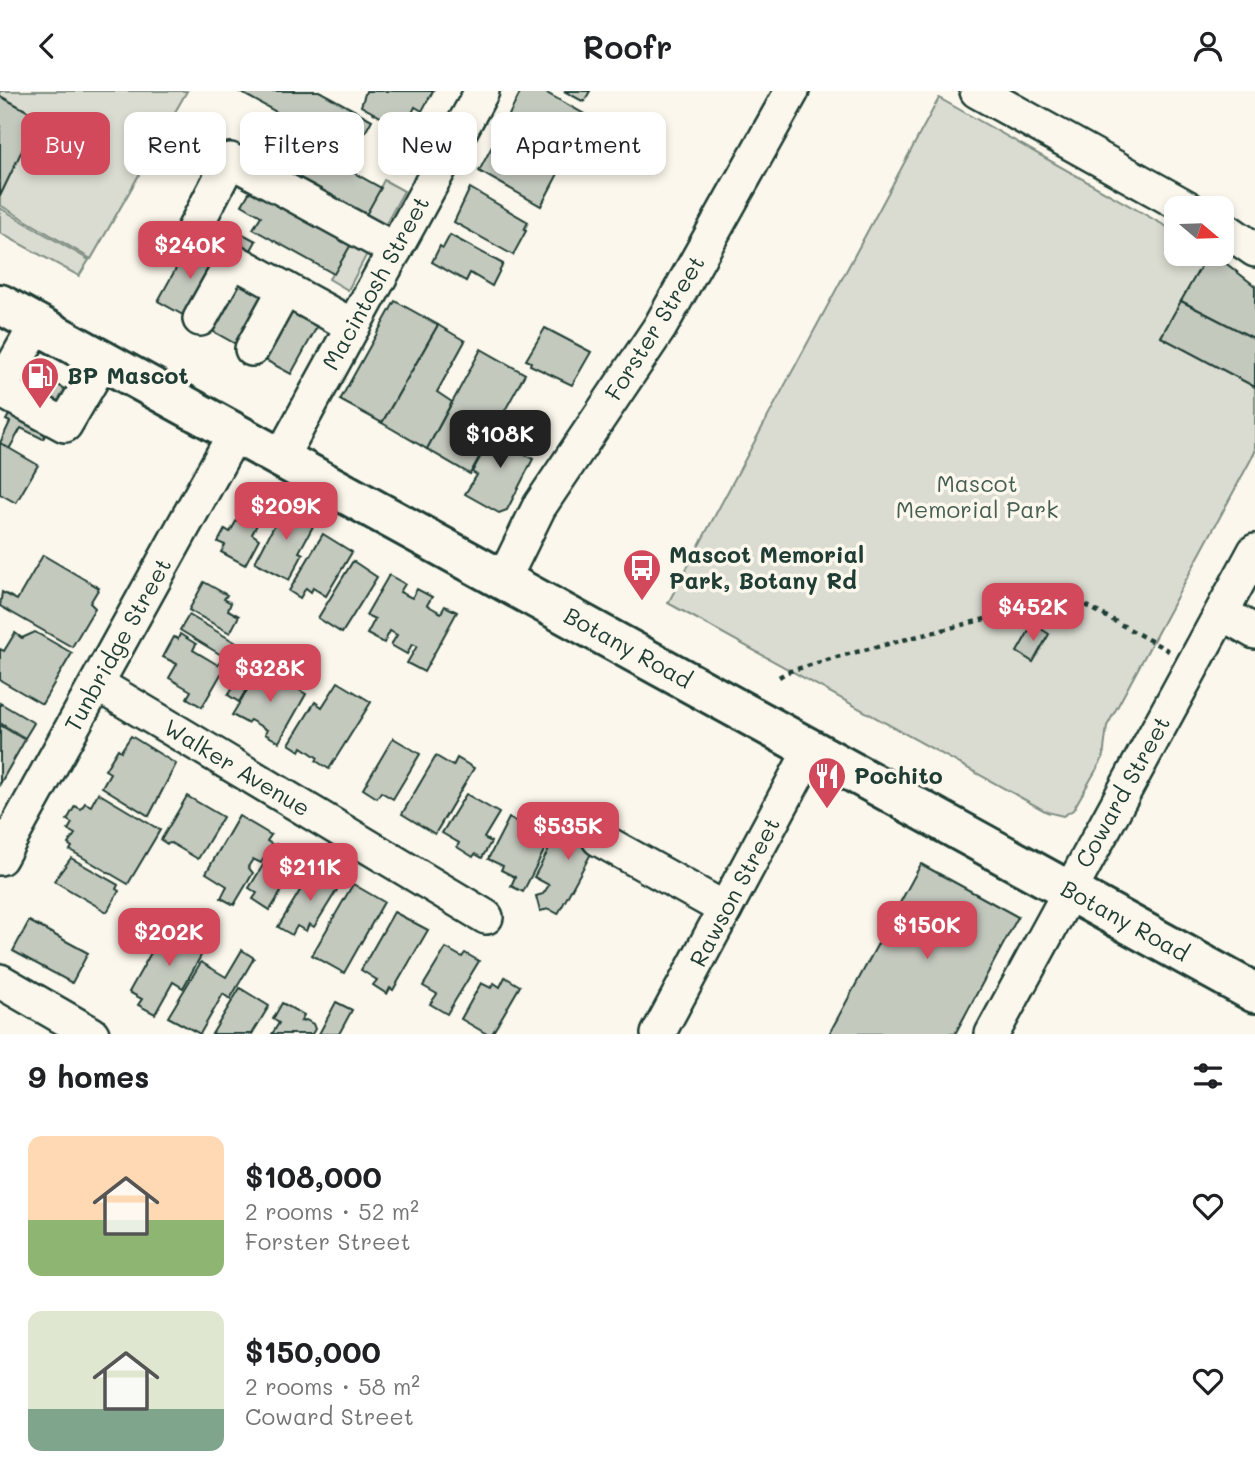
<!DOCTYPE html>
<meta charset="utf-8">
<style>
:root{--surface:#fff;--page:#f2f2f2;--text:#202124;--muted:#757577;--accent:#d1495b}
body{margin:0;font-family:Mali,sans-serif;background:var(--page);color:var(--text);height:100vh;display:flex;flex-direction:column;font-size:26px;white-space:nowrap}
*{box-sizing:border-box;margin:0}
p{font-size:23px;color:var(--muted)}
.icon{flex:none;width:38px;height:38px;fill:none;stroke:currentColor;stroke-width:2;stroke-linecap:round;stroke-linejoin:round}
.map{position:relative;height:943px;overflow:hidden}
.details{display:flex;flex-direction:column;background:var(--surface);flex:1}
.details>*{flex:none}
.top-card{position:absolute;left:21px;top:21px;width:700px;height:63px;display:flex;gap:14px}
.needle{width:46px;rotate:109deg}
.buttons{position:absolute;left:1164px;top:105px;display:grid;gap:14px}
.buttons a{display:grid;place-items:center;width:70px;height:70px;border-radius:14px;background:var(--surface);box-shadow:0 4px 10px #0003;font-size:35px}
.price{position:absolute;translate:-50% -60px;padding:0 16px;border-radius:14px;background:var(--accent);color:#fff;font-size:23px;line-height:46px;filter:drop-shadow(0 2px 4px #0008)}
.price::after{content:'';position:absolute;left:50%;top:42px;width:21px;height:16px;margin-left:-10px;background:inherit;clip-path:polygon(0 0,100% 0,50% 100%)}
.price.selected{background:#222;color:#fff}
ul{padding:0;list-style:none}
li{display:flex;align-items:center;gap:21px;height:175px;padding:0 28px}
li span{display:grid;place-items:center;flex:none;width:196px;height:140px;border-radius:14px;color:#555}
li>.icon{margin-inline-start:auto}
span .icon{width:84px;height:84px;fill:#fffc;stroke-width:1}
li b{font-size:30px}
h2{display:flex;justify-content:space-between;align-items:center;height:84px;padding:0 28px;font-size:30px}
.chip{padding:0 24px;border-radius:14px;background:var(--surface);box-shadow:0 4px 10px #0003;font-size:24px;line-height:63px}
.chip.selected{background:var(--accent);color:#fff}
header{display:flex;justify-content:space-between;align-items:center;height:91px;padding:0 28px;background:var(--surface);font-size:32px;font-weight:600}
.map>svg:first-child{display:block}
.green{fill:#dbdcd1;stroke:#7d8c82;stroke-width:2}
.building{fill:#c4c9be;stroke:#1f3d34;stroke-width:2}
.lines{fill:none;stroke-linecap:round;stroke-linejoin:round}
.minor-casing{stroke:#1f3d34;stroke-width:38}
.major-casing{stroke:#1f3d34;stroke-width:44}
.path{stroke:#1f3d34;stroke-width:4.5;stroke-dasharray:5 5;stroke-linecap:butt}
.minor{stroke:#fbf7ec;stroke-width:33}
.major{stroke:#fbf7ec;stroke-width:38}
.labels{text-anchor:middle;stroke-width:7;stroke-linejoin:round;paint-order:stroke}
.street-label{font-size:23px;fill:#1f3d34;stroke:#fbf7ec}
.poi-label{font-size:23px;font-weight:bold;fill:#1f3d34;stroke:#fbf7ec;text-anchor:start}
.park-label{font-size:23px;fill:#455d53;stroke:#fbf7ec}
</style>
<header><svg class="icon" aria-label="back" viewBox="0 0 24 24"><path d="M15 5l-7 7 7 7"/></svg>Roofr<svg class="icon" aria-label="person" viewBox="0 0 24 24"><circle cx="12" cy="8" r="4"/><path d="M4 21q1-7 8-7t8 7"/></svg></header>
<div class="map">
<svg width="1255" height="943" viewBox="0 0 1255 943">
<rect width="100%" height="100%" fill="#fbf7ec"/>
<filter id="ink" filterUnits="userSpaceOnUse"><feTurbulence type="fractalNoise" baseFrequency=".0143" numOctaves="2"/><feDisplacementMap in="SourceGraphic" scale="14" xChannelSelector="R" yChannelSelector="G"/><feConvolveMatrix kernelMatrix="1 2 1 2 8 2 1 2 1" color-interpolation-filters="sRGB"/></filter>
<g filter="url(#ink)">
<g class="green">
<path d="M0 0H187L91 168 0 114V105L38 26 0 5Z"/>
<path d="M939 7 1176 141V163H1208L1161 245 1255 296V361L1107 635 1103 667 1073 719 1063 725 1047 721 668 512Z"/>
<path d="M384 89 404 100 383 138 364 128Z"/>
<path d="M0 117 89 169 79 185 0 142Z"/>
<path d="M351 152 368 161 348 199 329 188Z"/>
</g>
<g class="building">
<path d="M238 0H319L372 29 350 69 314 50 315 42Z"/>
<path d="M366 0H433L422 20 415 16 412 22 420 26 413 38 406 34 404 39 361 15Z"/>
<path d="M521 0H543L595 29 574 67 536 46 533 50 511 39 514 34 507 28Z"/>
<path d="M564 0H590L584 11Z"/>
<path d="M0 5 38 26 0 105Z"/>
<path d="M498 44 561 77 541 115 479 80Z"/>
<path d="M300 52 381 97 362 131 263 75 275 54 293 65Z"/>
<path d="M254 93 353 150 334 183 253 138 261 125 242 114Z"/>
<path d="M470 97 528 131 524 139 526 140 513 164 454 131Z"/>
<path d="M239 141 256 150 246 168 229 158Z"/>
<path d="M450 144 503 173 492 195 470 182 466 190 432 171 440 155 443 157Z"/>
<path d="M190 152 223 170 190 228 158 210Z"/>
<path d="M1208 163H1214L1255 195V248L1181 210Z"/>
<path d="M240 180 273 198 241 256 209 238Z"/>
<path d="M290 207 323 225 291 283 258 265Z"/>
<path d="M395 210 438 234 382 332 340 309Z"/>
<path d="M1181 210 1255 248V296L1161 246Z"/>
<path d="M438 234 465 250 437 301 452 311 427 358 382 332Z"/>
<path d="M545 237 591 261 572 294 530 274 531 271 526 269Z"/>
<path d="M481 258 525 283 470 383 427 358Z"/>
<path d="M34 281 70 301 43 348 21 337 9 358 0 352 10 331 6 329Z"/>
<path d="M500 330 524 344 516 359 533 368 507 419 499 422 465 403 477 384 472 381Z"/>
<path d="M0 352 38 374 16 412 0 403Z"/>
<path d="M255 397 272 406 252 443 259 448 245 474 221 461 225 454 218 451 225 438 230 441Z"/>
<path d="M286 412 317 428 299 461 303 463 289 489 255 471Z"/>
<path d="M323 443 352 461 326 505 313 497 311 501 306 497 300 507 289 500Z"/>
<path d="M43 464 99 497 90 512 95 517 72 556 0 515 2 501 17 509Z"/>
<path d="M353 470 377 486 342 542 318 527Z"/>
<path d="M389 484 405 493 400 501 412 507 417 498 432 506 427 514 441 522 445 515 457 521 424 581 407 572 417 555 412 553 407 563 391 554 397 544 390 540 384 552 367 543 375 528 366 524Z"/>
<path d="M204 491 227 504 224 508 231 512 228 519 239 525 230 542 189 519Z"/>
<path d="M189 524 260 566 255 574 241 565 236 573 180 539Z"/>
<path d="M1033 533 1049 543 1033 571 1017 561Z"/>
<path d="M35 541 72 562 42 613 0 589V558L4 560 15 542 22 547Z"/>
<path d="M180 543 196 553 193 559 218 574 221 569 253 587 239 611 228 604 236 591 221 583 202 616 187 607 191 600 169 587 177 573 163 566 174 546 178 548Z"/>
<path d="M261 576 306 603 279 651 265 643 267 639 250 629 247 632 232 624Z"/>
<path d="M338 591 371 611 329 678 316 670 318 667 302 656 300 660 289 653 315 611 322 616Z"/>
<path d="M0 612 34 632 25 647 0 632Z"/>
<path d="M0 634 25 649 0 693Z"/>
<path d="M131 645 176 673 149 725 102 696 110 682 105 679 118 658 121 660Z"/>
<path d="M393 647 420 663 393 708 381 701 377 707 363 698Z"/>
<path d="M436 665 453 675 457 667 474 677 435 743 402 723Z"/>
<path d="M98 702 160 739 128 793 70 759 72 756 68 753 75 743 68 739 72 732 67 729 75 715 81 718 85 712 91 715Z"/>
<path d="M466 703 499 722 484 747 491 751 482 767 475 763 473 766 457 756 459 752 442 742Z"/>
<path d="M187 705 223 726 198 768 171 752 167 753 161 749Z"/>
<path d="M593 719 610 728 558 823 549 818 540 820 536 805 543 803 549 794 534 786 561 736 581 746 587 735 584 734Z"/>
<path d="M239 725 271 744 267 750 272 753 261 772 253 768 248 776 253 782 234 814 221 807 227 795 206 782Z"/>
<path d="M509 727 550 748 523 801 511 795 515 786 501 779 503 775 488 768Z"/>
<path d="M276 753 301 768 270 819 253 808 257 802 249 797Z"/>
<path d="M71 767 118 794 116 798 119 800 107 821 54 790Z"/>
<path d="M921 773 1018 826 955 943H829Z"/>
<path d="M313 778 340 794 314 836 309 833 306 840 297 835 292 844 278 836Z"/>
<path d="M353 793 384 811 344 882 312 864Z"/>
<path d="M394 821 428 839 393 899 390 897 387 903 373 894 377 889 361 879Z"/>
<path d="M29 830 88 862 72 892 13 860Z"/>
<path d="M189 832 212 845 183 897 173 891 155 923 138 914 142 908 129 901 157 851 173 861Z"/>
<path d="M446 857 462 866 465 862 479 870 447 923 430 913 437 903 423 895Z"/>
<path d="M242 859 254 867 230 908 223 903 200 943 168 926 201 871 226 886Z"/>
<path d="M505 886 520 895 492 943H487L461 928 481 892 491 897 494 892 500 896Z"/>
<path d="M240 897 269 915 252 943H212Z"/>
<path d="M336 911 352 919 339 943H319Z"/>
<path d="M282 912 304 924 301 930 306 929 313 933 315 938 312 943H272L279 932 273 928Z"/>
</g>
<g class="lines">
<defs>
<g id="minor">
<path d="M977 0 1188 117"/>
<path d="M1222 136 1255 159"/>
<path d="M200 228 233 169"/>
<path d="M353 235 190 146 230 69 395 159"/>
<path d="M252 258 285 198"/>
<path d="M0 298 37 233"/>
<path d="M0 299 65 334 103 269"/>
<path d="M291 348 482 0"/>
<path d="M512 471 539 416 660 236 792 0"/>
<path d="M1222 522 1255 541"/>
<path d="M97 593 486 826"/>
<path d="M599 748 725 818"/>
<path d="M0 767 235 342"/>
<path d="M0 890 92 943"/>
<path d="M658 943 811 658"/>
<path d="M992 943 1255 460"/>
</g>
<path id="major" d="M0 213 1255 902"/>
</defs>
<use href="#minor" class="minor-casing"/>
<use href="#major" class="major-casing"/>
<path class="path" d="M779 586 787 581 837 566 1071 506 1169 560"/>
<use href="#minor" class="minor"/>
<use href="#major" class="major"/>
</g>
</g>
<defs>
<symbol id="fuel-pin" viewBox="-11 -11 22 30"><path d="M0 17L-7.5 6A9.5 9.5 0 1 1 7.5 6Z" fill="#d1495b" stroke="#fbf7ec"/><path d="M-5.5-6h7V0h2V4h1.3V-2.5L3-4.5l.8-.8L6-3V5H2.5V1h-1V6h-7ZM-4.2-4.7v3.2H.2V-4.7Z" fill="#fff"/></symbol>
<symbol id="bus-pin" viewBox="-11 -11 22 30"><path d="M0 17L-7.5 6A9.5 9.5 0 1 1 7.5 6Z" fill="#d1495b" stroke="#fbf7ec"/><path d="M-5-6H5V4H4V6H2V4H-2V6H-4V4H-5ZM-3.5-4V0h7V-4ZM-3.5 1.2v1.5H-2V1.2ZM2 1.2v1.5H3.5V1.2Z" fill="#fff"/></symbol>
<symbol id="restaurant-pin" viewBox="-11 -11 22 30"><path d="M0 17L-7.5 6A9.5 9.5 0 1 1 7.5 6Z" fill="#d1495b" stroke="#fbf7ec"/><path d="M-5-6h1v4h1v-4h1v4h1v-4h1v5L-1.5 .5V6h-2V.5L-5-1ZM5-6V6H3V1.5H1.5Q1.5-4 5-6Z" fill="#fff"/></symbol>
</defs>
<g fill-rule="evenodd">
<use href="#fuel-pin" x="18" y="263" width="44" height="60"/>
<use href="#bus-pin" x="620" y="455" width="44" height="60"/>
<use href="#restaurant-pin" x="805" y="663" width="44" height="60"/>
</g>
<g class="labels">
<g class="street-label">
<text transform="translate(376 192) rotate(-61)" y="8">Macintosh Street</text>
<text transform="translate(655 237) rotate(-58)" y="8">Forster Street</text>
<text transform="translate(118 554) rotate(-61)" y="8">Tunbridge Street</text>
<text transform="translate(628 557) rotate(29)" y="8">Botany Road</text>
<text transform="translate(237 677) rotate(31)" y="8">Walker Avenue</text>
<text transform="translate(1123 701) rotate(-61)" y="8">Coward Street</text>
<text transform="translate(735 801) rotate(-62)" y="8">Rawson Street</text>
<text transform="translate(1125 830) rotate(29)" y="8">Botany Road</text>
</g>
<g class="poi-label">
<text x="67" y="293">BP Mascot</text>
<text x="669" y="472">Mascot Memorial<tspan x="669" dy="26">Park, Botany Rd</tspan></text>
<text x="854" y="693">Pochito</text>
</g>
<g class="park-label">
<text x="977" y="401">Mascot<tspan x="977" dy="26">Memorial Park</tspan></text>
</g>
</g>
</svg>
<div class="buttons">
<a><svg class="needle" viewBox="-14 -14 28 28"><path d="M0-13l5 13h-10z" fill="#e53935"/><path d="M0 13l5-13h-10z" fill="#757577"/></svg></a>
</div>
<b class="price" style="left:190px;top:190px">$240K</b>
<b class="price selected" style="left:500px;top:379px">$108K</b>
<b class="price" style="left:286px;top:451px">$209K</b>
<b class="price" style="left:1033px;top:552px">$452K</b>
<b class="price" style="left:270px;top:613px">$328K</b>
<b class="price" style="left:568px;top:771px">$535K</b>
<b class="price" style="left:310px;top:812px">$211K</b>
<b class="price" style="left:927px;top:870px">$150K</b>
<b class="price" style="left:169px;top:877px">$202K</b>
<div class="top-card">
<a class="chip selected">Buy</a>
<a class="chip">Rent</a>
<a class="chip">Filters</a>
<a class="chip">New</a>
<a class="chip">Apartment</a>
</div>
</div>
<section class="details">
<h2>9 homes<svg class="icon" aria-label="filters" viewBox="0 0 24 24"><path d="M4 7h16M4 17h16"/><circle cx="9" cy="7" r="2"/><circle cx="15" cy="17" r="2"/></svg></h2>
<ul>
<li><span style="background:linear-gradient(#ffd9b3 60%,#8fb573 0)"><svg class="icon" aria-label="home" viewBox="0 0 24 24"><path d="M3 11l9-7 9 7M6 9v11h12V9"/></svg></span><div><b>$108,000</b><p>2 rooms · 52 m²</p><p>Forster Street</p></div><svg class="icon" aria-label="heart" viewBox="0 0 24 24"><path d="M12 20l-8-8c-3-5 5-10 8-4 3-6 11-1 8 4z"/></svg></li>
<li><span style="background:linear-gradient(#dfe7d0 70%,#7fa58c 0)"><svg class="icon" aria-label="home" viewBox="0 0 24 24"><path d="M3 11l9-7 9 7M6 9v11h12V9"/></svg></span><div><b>$150,000</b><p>2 rooms · 58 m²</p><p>Coward Street</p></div><svg class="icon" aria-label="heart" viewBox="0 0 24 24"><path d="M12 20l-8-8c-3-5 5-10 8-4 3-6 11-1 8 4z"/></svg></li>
</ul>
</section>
